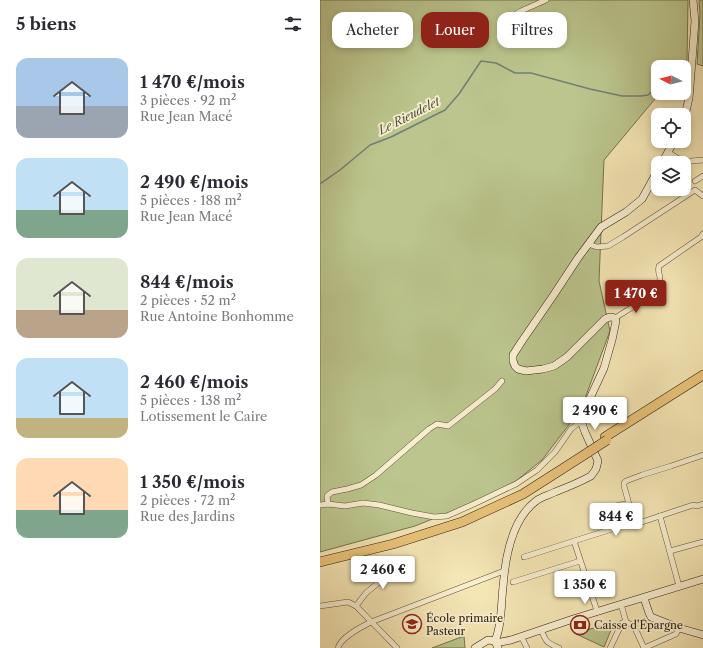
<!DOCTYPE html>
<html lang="fr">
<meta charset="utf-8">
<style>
:root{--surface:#fff;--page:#f2f2f3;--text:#2b2b33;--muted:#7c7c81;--accent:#8f2418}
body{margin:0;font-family:"Libre Caslon Text",serif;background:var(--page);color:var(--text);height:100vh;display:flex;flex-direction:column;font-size:15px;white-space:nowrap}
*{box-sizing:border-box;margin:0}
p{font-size:13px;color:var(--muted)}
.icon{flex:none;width:22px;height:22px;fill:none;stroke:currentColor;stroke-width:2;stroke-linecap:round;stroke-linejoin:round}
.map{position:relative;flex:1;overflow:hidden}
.details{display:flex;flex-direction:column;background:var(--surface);width:320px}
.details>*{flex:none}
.hud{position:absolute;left:12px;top:12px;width:311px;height:36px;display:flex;gap:8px}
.needle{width:26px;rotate:276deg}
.buttons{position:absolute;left:331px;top:60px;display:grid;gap:8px}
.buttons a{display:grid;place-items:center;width:40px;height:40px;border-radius:8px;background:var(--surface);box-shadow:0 2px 6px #0003;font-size:20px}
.price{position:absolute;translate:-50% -34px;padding:0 9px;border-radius:4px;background:#fff;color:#222;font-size:13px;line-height:26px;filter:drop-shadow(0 1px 2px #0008)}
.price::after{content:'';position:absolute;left:50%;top:24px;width:12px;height:9px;margin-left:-6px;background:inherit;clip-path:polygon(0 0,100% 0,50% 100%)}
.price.selected{background:var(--accent);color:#fff}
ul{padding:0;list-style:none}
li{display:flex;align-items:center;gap:12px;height:100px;padding:0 16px}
li span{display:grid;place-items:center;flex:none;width:112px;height:80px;border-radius:12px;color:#555}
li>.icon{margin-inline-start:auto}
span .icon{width:48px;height:48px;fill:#fffc;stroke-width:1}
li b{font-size:17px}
h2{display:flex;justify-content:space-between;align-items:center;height:48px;padding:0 16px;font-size:17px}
.pill{padding:0 14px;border-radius:12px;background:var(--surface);box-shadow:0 2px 6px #0003;font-size:14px;line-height:36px}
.pill.selected{background:var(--accent);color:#fff}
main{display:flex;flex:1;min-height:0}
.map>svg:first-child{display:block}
.green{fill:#bbc58d;stroke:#757350}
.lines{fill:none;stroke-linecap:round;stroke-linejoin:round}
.stream{stroke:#727f75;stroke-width:1.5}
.street-casing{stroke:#60523b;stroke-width:6}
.secondary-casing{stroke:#2f2112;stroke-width:8}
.highway-casing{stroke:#2f2112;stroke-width:10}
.street{stroke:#f8efcf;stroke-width:5}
.secondary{stroke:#f8efcf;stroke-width:7}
.highway{stroke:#eac37a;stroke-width:9}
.highway-bridge-casing{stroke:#2f2112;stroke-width:10;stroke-linecap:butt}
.highway-bridge{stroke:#eac37a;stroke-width:9}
.labels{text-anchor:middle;stroke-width:3.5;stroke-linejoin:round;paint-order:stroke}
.poi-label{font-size:11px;fill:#2f2112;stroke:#f8efcf;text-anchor:start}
.water-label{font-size:12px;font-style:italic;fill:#515044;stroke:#f8efcf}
</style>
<main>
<section class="details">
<h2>5 biens<svg class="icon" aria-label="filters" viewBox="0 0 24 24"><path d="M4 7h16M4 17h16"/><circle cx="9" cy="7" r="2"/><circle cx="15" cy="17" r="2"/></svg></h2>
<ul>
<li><span style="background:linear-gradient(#a9c7e8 60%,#9aa5b1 0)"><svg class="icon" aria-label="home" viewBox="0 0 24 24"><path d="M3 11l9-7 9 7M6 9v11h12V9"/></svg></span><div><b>1 470 €/mois</b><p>3 pièces · 92 m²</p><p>Rue Jean Macé</p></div></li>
<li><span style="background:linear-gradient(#bfe0f5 65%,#7fa58c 0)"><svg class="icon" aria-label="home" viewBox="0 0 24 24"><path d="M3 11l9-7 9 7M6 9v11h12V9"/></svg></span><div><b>2 490 €/mois</b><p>5 pièces · 188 m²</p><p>Rue Jean Macé</p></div></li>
<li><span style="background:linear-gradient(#dfe7d0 65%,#b9a48a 0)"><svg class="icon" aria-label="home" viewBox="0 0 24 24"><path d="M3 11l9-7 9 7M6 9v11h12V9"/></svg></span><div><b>844 €/mois</b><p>2 pièces · 52 m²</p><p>Rue Antoine Bonhomme</p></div></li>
<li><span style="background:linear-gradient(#bfe0f5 75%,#c2b280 0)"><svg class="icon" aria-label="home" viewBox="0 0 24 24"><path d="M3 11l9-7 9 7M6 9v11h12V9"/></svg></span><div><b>2 460 €/mois</b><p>5 pièces · 138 m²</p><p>Lotissement le Caire</p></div></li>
<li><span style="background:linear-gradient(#ffd9b3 65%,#7fa58c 0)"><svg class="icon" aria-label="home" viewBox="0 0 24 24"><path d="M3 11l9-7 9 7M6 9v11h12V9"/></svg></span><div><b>1 350 €/mois</b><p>2 pièces · 72 m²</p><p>Rue des Jardins</p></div></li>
</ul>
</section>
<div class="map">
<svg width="383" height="648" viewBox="0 0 383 648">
<rect width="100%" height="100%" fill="#f5e6b5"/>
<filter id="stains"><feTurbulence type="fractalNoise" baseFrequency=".005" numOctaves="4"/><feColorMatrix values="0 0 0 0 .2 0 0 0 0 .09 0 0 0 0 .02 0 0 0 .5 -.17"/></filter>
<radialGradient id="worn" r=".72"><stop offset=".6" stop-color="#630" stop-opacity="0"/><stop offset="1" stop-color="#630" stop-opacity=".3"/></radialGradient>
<g class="green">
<path d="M0 0H368L367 60 361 67H338V93H340L284 160 279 281 290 331 261 409 222 460 196 481 150 504 95 526 0 552Z"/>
<path d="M379 0H383V66L377 64 380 15Z"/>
<path d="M294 623 284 647 254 633Z"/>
<path d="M144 636 145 648H112Z"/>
</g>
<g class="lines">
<g class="stream">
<path d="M362 67 369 65"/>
<path d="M0 184 20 170 50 145 71 137 125 110 139 94 161 61 176 63 195 73H211L270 89 302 96H321L328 95 338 87"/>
</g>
<defs>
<g id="street">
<path d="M191 17 201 11 226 0"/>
<path d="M348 152C363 163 365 162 383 160"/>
<path d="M375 181 383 176"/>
<path d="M268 244 277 247 288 246 303 237 375 190 383 196"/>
<path d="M332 289C347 276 336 278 339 266L381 237 383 234"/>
<path d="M295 318 311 308 326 295"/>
<path d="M8 504 7 496 12 492 27 489 41 485 56 475 109 429 117 424 128 426 175 389 182 381"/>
<path d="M0 505 8 504 25 506 43 503 59 505 92 513 114 517 127 516 156 503 196 484 217 470 235 452 251 429 261 421"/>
<path d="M276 509 280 511 299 505 308 504"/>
<path d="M340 516 359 586"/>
<path d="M314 522 304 486V483L306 481 322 475 351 466 383 455"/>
<path d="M254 541 277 611"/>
<path d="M350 551 383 542"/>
<path d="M204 557 314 522 319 523 373 505 377 506 383 504"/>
<path d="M193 582 260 561"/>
<path d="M0 606 28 602 36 606 77 648"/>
<path d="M36 606 46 593 58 583 86 571"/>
<path d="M306 622 314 626 324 648"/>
<path d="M221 630C227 642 225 642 239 648"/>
<path d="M201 636 207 648"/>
<path d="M18 648C21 637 41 627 51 622L184 571"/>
<path d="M290 648 302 623 306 622 301 604"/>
<path d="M324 648 356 634 359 628"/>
</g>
<g id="secondary">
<path d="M364 120 369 98 372 61 375 21 373 0"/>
<path d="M342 163 354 141"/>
<path d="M324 598 329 613 331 617 359 628 383 635"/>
<path d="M175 641C182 625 181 604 183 587 185 559 192 519 216 501 221 497 229 495 235 492 248 487 260 482 271 476L276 469 278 461 265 432 261 421 265 409 284 368 292 340 296 321C294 315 289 317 285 319L247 357 234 366 223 369 206 371 198 369 195 366 193 361V355L202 341 233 296 258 258 281 227 306 212 322 199 338 170"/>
<path d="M176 643 191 640 253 619 383 579"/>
<path d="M155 648 168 640 175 641 178 648"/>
</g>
<g id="highway">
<path d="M285 437 383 375"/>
<path d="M0 562 73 544 142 522 203 494 264 455"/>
</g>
</defs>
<use href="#street" class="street-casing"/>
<use href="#secondary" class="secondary-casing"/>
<use href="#highway" class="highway-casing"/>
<use href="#street" class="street"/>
<use href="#secondary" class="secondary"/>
<use href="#highway" class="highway"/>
<defs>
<path id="highway-bridge" d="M264 455 287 440"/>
</defs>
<use href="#highway-bridge" class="highway-bridge-casing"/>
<use href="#highway-bridge" class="highway-bridge"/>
</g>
<defs>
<symbol id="school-ring" viewBox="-11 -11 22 22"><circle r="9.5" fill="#f8efcf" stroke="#8f2418" stroke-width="1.5"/><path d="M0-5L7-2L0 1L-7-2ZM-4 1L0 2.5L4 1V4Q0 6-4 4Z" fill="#8f2418"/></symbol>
<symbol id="bank-ring" viewBox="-11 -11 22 22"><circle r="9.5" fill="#f8efcf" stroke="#8f2418" stroke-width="1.5"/><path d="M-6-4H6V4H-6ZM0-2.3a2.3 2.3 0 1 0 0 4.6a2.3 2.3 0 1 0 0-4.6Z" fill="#8f2418"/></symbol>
</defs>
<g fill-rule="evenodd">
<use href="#school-ring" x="81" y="613" width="22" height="22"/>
<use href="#bank-ring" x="249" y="614" width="22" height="22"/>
</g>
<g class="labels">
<g class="poi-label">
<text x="106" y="622">École primaire<tspan x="106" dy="13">Pasteur</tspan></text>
<text x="274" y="629">Caisse d'Épargne</text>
</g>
<g class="water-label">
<text transform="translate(89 116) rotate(-27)" y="4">Le Rieudelet</text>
</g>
</g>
<rect width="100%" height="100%" filter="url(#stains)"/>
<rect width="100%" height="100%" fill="url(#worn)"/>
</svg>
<div class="buttons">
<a><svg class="needle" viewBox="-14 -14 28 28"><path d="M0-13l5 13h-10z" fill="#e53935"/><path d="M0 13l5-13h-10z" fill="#7c7c81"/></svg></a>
<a><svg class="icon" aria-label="locate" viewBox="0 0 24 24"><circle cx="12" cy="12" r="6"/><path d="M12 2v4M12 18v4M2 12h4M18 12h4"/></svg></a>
<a><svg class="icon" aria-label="layers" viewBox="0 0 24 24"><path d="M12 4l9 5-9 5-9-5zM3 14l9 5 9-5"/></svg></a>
</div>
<b class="price selected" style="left:316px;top:314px">1 470 €</b>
<b class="price" style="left:275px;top:431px">2 490 €</b>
<b class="price" style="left:296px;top:537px">844 €</b>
<b class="price" style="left:63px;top:590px">2 460 €</b>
<b class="price" style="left:265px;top:605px">1 350 €</b>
<div class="hud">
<a class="pill">Acheter</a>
<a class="pill selected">Louer</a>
<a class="pill">Filtres</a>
</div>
</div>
</main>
